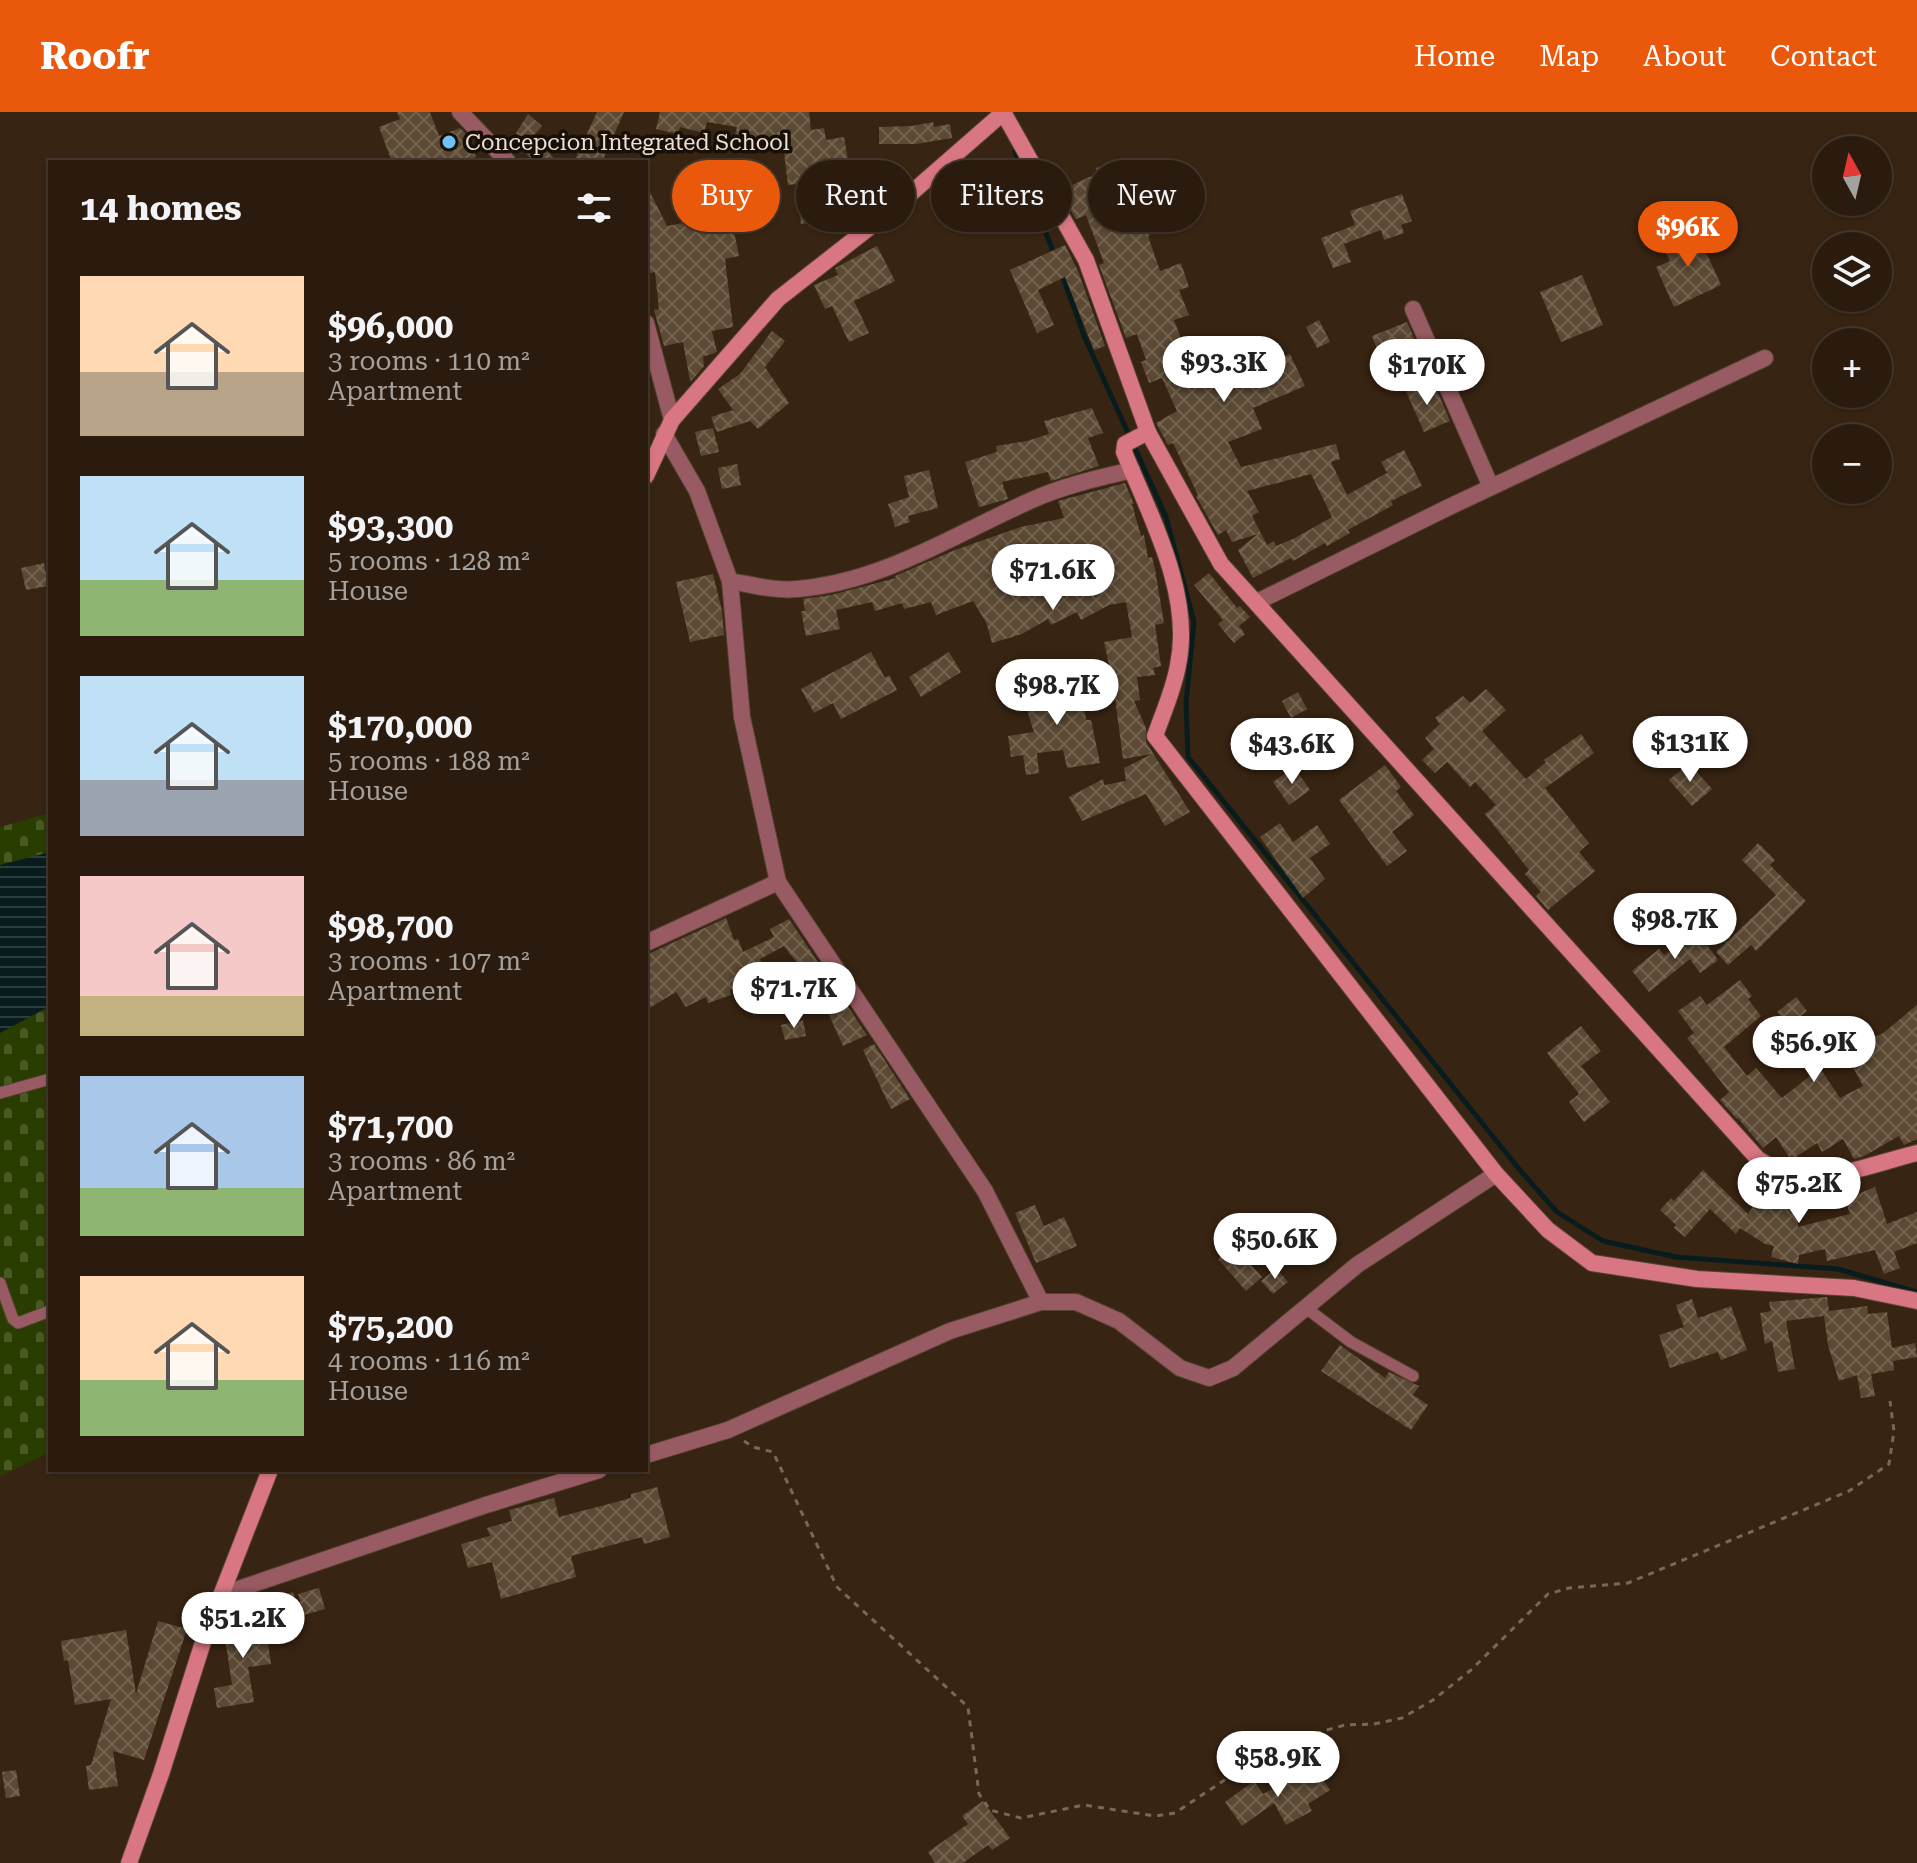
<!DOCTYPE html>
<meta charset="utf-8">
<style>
:root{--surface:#2a1b0e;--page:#36281c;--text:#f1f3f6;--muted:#a5a19e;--line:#46392e;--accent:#ea580c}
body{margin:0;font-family:"Roboto Serif",serif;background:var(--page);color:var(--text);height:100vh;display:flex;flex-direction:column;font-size:30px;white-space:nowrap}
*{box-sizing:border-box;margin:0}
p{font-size:26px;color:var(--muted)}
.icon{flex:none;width:44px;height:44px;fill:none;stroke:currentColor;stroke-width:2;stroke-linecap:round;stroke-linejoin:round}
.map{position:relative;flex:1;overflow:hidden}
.details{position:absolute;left:48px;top:48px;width:600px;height:1312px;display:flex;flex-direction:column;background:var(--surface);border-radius:0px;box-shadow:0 2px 6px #0004,0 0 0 2px var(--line)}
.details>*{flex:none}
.guide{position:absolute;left:672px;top:48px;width:760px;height:72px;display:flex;gap:16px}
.needle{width:52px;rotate:352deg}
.tools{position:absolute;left:1812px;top:24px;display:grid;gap:16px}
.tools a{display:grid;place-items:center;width:80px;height:80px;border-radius:50%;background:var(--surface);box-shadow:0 2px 6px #0004,0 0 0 2px var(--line);font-size:40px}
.price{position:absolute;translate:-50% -68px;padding:0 18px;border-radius:28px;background:#fff;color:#222;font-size:26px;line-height:52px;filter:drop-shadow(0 2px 4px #0008)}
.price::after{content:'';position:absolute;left:50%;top:48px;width:24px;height:18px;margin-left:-12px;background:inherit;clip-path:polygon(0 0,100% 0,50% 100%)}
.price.selected{background:var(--accent);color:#fff}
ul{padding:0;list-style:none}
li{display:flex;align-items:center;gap:24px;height:200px;padding:0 32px}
li span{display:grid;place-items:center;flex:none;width:224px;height:160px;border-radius:0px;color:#555}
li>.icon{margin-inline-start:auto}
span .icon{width:96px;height:96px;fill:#fffc;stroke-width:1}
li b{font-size:34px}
h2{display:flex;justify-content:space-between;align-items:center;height:96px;padding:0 32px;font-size:34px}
.pill{padding:0 28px;border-radius:36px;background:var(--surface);box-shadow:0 2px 6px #0004,0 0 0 2px var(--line);font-size:28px;line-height:72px}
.pill.selected{background:var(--accent);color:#fff}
header{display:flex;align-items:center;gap:48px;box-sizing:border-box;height:112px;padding:0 40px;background:var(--accent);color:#fff}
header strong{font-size:38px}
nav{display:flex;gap:44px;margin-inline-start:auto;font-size:28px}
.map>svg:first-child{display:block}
.cemetery{fill:url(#cemetery-stones)}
.water{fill:url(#water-rules)}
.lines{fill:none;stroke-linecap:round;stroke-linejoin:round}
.stream{stroke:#091c1d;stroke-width:5}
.building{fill:url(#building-cross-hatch);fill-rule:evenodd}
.lane-casing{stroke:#554231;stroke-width:13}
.street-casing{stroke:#554231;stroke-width:18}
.secondary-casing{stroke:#554231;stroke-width:18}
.path{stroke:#796859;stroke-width:3;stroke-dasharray:6 6;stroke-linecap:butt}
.lane{stroke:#995b63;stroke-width:11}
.street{stroke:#995b63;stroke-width:16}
.secondary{stroke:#d87683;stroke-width:16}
.poi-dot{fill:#6fc2f4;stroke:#181008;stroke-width:3}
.labels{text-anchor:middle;stroke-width:7;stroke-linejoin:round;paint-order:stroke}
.poi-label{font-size:22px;fill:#ecdfd4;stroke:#181008;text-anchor:start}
</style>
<header>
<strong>Roofr</strong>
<nav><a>Home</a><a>Map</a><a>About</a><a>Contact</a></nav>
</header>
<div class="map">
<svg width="1917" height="1751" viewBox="0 0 1917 1751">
<defs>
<pattern id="cemetery-stones" width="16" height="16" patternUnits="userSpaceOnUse" patternTransform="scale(2)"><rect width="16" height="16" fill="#293d00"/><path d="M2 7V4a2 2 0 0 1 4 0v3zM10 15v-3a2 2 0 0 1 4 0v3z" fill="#485924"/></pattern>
<pattern id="water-rules" width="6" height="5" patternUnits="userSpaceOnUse" patternTransform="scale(2)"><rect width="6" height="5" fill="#091c1d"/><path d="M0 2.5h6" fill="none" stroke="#2d3d3d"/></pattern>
<pattern id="building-cross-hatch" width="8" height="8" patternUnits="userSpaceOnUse" patternTransform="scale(2)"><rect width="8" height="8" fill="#5b4933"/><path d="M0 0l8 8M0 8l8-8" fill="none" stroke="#736350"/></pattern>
</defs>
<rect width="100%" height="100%" fill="#382412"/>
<path class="cemetery" d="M50 701V1340L0 1364V715Z"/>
<path class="water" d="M50 740V894L0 921V753Z"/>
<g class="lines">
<g class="stream">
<path d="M1015 39 1054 142"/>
<path d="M1062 163 1085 226 1166 405 1194 510 1186 590 1188 645 1519 1057 1557 1100 1603 1129 1676 1145 1838 1157 1917 1180"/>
</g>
</g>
<g class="building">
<path d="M397 0H430L439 24 460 16 467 23 476 45 463 50H392L379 15 400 7Z"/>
<path d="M597 0H624L602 50H574Z"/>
<path d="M660 0H809L811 18 824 16 826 28 844 25 848 48 810 53 818 110 801 112 796 72 788 73 782 24 758 26 757 31 734 27 737 15 707 10 704 21 680 15 678 22 656 17Z"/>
<path d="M528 2 542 14 533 25 558 50H534L515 30 520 25 516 21Z"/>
<path d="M933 10 934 15 950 12 952 26 916 32H879V15L912 14Z"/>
<path d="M1111 50 1123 78 1131 74 1150 123 1148 124 1160 159 1181 151 1189 175 1179 178 1189 203 1174 208 1187 243 1217 231 1232 269 1290 242 1305 274 1253 296 1262 317 1228 330 1241 355 1336 332 1340 347 1331 350 1347 383 1387 361 1381 350 1404 338 1422 374 1391 389 1393 393 1348 418 1350 421 1327 434 1325 431 1293 449 1291 446 1253 466 1238 438 1258 422 1232 430 1226 418 1218 423 1196 384 1198 383 1173 331 1168 333 1156 311 1177 299 1162 266 1149 271 1141 250 1146 248 1137 222 1126 226 1099 153 1104 151 1086 103 1076 107 1063 85 1073 81 1070 74 1098 61 1096 56ZM1311 362 1332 405 1295 426 1276 434 1274 429 1267 433 1252 404 1259 400 1247 379Z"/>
<path d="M646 72 667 114 742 100 740 89 765 86 768 104 762 115 757 117 733 115 739 144 725 147 733 215 712 219 717 240 703 245 704 254 692 268 690 269 683 230 664 234 654 198 659 197 655 160 646 162Z"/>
<path d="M1402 82 1412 109 1401 113 1404 121 1384 128 1381 118 1344 132 1351 150 1333 156 1321 126 1355 113 1350 99Z"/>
<path d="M1694 114 1721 173 1674 195 1656 155 1670 149 1664 137 1678 131 1674 123Z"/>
<path d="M1065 133 1078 159 1105 234 1094 238 1065 165 1038 178 1054 213 1037 221 1010 158Z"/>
<path d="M877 134 895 169 854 189 869 221 849 230 832 194 825 197 814 173 838 163 835 156 839 154Z"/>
<path d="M1582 163 1603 213 1561 230 1540 180Z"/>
<path d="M1319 208 1330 230 1317 236 1306 215Z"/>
<path d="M1407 210 1415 228 1379 242 1372 224Z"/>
<path d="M772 219 785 229 765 255 789 291 758 317 750 309 717 320 711 305 733 298 718 277 740 262Z"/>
<path d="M1421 270 1426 281 1436 276 1450 309 1424 320 1405 277Z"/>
<path d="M1092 296 1103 321 1088 326 1099 354 1051 369 1048 360 1002 370 1008 387 979 395 965 350 997 340 996 334 1027 329 1049 322 1044 309Z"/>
<path d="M713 316 719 340 701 344 695 320Z"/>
<path d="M737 352 741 373 722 377 718 356Z"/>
<path d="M929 358 938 396 908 404 910 410 895 415 888 392 909 385 904 364Z"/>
<path d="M1125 371 1134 392H1132L1141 424 1144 423 1148 446 1152 445 1155 457 1164 511 1155 513 1161 554 1153 556 1155 563 1137 565 1140 588 1134 589 1146 616V630L1190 700 1165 714 1146 682 1082 709 1069 685 1103 667 1104 673 1126 669 1124 656 1152 642 1123 647 1113 571 1104 530 1132 525 1126 490 1109 493 1081 508 1077 500 1051 513 1048 507 1022 522 992 531 986 510 973 489 936 503 931 490 904 497 902 491 875 499 872 490 836 498 840 517 806 524 801 499H805L803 487 831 483 896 466 895 464 955 438 1021 415 1064 406 1058 389Z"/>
<path d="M44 451 48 474 26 478 21 456Z"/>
<path d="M1209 461 1237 496 1240 494 1250 505 1239 514 1245 522 1234 531 1218 512 1223 508 1194 473Z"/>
<path d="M713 462 722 499 724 523 690 530 676 470Z"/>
<path d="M871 540 885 566 889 563 897 578 841 607 833 591 814 601 801 577Z"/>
<path d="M949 540 961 560 921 585 909 565Z"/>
<path d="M1080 565 1086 608H1091L1100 651 1067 656 1063 638 1037 641 1039 661 1026 663 1023 643 1011 645 1008 624 1034 620 1026 595 1032 593 1030 583 1045 580 1044 569Z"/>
<path d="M1486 577 1506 598 1482 619 1526 667 1546 650 1544 648 1581 622 1594 641 1545 676 1589 731 1579 740 1595 759 1548 798 1536 784 1541 780 1525 762 1529 758 1485 702 1496 693 1475 670 1470 675 1447 650 1435 661 1422 648 1434 637 1425 626 1440 612 1435 606 1463 584 1470 591Z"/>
<path d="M1298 580 1307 597 1291 606 1282 589Z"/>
<path d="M1321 618 1335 638 1305 659 1291 639Z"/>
<path d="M1689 651 1712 677 1692 694 1669 668Z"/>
<path d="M1385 653 1401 675 1396 679 1414 703 1392 720 1407 739 1387 754 1339 688Z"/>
<path d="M1294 655 1310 678 1289 693 1273 670Z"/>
<path d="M1280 711 1293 730 1317 713 1330 732 1310 746 1325 767 1303 786 1260 725Z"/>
<path d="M1758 731 1775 748 1770 753 1806 789 1756 839 1751 833 1728 853 1716 840 1776 783 1742 748Z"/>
<path d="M726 806 734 828 738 827 743 840 774 825 770 817 789 807 867 923 843 934 826 896 814 901 791 864 802 857 784 834 760 847 766 859 730 878 731 883 708 891 706 885 686 895 676 880 646 898V843Z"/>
<path d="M1697 819 1718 848 1700 861 1690 847 1649 880 1632 859 1659 837 1664 843Z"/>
<path d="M1740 868 1752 884 1748 887 1761 904 1724 935 1747 964 1756 956 1782 986 1820 956 1840 986 1863 974 1843 936 1882 922 1917 893V1027L1904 1033 1899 1024 1864 1044 1854 1047 1843 1027 1822 1040 1817 1031 1791 1048 1776 1025 1763 1036 1738 1006 1737 1007 1720 988 1729 980 1687 926 1694 921 1678 899 1700 884 1707 893Z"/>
<path d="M1796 885 1807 899 1789 914 1777 900Z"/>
<path d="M803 908 806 924 785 928 781 913Z"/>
<path d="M1581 914 1601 939 1581 954 1610 990 1584 1010 1569 990 1579 982 1547 941Z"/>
<path d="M874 932 910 987 891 997 863 938Z"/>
<path d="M1703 1058 1748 1102 1757 1088 1772 1097 1796 1094 1798 1115 1850 1102 1845 1087 1875 1075 1887 1112 1917 1100V1131L1894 1140 1900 1156 1884 1162 1875 1138 1827 1149 1825 1137 1799 1143 1798 1152 1771 1145 1774 1134 1765 1132 1740 1116 1736 1122 1710 1097 1685 1125 1674 1116 1676 1113 1660 1098 1671 1086 1674 1089Z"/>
<path d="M1035 1093 1044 1114 1064 1105 1077 1134 1036 1151 1015 1101Z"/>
<path d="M1234 1134 1262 1165 1246 1179 1218 1147Z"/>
<path d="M1276 1156 1288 1170 1273 1182 1261 1169Z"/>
<path d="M1827 1185 1829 1199 1867 1194 1868 1202 1887 1200 1892 1236 1915 1231 1917 1245 1893 1249 1894 1258 1871 1262 1875 1284 1861 1286 1857 1263 1839 1269 1828 1233 1824 1204 1786 1209 1795 1257 1778 1260 1772 1229 1765 1232 1760 1201 1771 1199 1769 1190Z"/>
<path d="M1692 1187 1698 1206 1731 1194 1747 1238 1721 1248 1718 1240 1670 1256 1659 1223 1684 1215 1676 1193Z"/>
<path d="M1340 1233 1385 1266 1389 1260 1419 1274 1413 1283 1428 1293 1411 1318 1321 1259Z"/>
<path d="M657 1375 670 1425 644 1432 642 1425 571 1444 576 1465 501 1487 492 1450 468 1456 461 1432 490 1424 487 1416 512 1409 509 1398 554 1386 559 1405 620 1389 631 1386V1382Z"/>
<path d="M319 1476 325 1497 304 1503 298 1482Z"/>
<path d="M293 1480 298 1495 275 1502 271 1487Z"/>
<path d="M264 1505 271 1552 248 1555 254 1590 217 1596 214 1576 232 1573 223 1512Z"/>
<path d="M158 1509 187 1517 144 1648 113 1639 118 1674 89 1678 86 1654 91 1653 111 1587 75 1593 68 1548 64 1549 61 1529 126 1518 136 1582Z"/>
<path d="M16 1658 20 1684 6 1686 2 1660Z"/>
<path d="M1318 1660 1330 1678 1308 1692 1312 1699 1286 1713 1274 1691 1242 1714 1225 1690 1254 1669 1263 1682 1296 1664 1300 1671Z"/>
<path d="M983 1689 1010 1726 992 1738 988 1733 963 1751H935L928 1740 968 1712 962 1704Z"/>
</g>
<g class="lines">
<defs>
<g id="lane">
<path d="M0 981 50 967"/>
<path d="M0 1171 13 1207 18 1211 50 1199"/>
<path d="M1306 1196 1351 1230 1413 1264"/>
</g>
<g id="street">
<path d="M460 0 508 50"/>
<path d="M1413 197 1491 375"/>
<path d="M646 211 672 308"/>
<path d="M664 322 697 379 730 469C752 473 775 479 797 477 883 470 955 422 1032 388 1063 374 1098 366 1132 358"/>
<path d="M730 469 742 605 778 770 985 1079 1041 1190"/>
<path d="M1257 490 1447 396 1765 246"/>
<path d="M646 831 778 770"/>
<path d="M646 1343 728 1318 950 1219 1041 1190H1076L1119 1209 1180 1256 1209 1266 1233 1256 1357 1153 1496 1062"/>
<path d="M221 1483 486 1393 599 1358"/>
</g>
<g id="secondary">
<path d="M1003 0 1086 148 1148 320 1221 452 1758 1047C1808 1081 1864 1054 1917 1041"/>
<path d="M1148 320 1125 332 1124 340C1150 404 1193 482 1178 553 1174 577 1163 601 1155 624L1496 1062 1548 1118 1592 1151 1697 1167 1854 1176 1917 1189"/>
<path d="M646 364 672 308 778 187 893 97 1004 0"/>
<path d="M129 1751 161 1662 204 1527 270 1358"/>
</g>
</defs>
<use href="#lane" class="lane-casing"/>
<use href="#street" class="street-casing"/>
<use href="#secondary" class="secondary-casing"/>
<path class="path" d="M744 1329 753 1335 773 1340 837 1475 968 1595 979 1682 990 1698 1021 1706 1084 1693 1155 1704 1175 1701 1226 1667 1284 1643 1307 1626 1323 1619 1345 1613 1374 1612 1402 1606 1433 1588 1471 1558 1548 1482 1569 1476 1628 1471 1849 1379 1889 1352 1894 1319 1890 1289"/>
<use href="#lane" class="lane"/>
<use href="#street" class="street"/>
<use href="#secondary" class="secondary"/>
</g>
<circle class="poi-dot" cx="449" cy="30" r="8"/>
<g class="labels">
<g class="poi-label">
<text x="465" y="38">Concepcion Integrated School</text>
</g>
</g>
</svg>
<div class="tools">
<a><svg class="needle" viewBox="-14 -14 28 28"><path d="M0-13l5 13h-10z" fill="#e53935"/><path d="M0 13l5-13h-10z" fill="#a5a19e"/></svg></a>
<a><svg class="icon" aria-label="layers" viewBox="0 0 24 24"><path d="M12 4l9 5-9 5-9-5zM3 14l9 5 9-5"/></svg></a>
<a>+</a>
<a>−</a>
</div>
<b class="price selected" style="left:1688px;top:157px">$96K</b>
<b class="price" style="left:1224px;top:292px">$93.3K</b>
<b class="price" style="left:1427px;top:295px">$170K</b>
<b class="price" style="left:1053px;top:500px">$71.6K</b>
<b class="price" style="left:1057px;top:615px">$98.7K</b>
<b class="price" style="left:1690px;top:672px">$131K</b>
<b class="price" style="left:1292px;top:674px">$43.6K</b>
<b class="price" style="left:1675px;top:849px">$98.7K</b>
<b class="price" style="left:794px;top:918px">$71.7K</b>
<b class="price" style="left:1814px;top:972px">$56.9K</b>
<b class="price" style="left:1799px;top:1113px">$75.2K</b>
<b class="price" style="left:1275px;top:1169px">$50.6K</b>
<b class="price" style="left:243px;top:1548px">$51.2K</b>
<b class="price" style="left:1278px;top:1687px">$58.9K</b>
<div class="guide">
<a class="pill selected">Buy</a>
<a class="pill">Rent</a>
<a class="pill">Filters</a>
<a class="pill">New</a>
</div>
<section class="details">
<h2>14 homes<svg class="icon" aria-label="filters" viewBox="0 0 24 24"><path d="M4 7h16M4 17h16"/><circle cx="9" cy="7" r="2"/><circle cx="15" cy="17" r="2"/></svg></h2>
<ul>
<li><span style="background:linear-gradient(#ffd9b3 60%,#b9a48a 0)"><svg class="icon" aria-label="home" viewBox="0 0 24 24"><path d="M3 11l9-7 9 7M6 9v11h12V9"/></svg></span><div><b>$96,000</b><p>3 rooms · 110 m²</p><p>Apartment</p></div></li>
<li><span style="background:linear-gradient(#bfe0f5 65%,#8fb573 0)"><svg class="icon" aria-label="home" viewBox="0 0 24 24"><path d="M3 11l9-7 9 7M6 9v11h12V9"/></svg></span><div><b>$93,300</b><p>5 rooms · 128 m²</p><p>House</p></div></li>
<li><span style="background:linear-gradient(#bfe0f5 65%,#9aa5b1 0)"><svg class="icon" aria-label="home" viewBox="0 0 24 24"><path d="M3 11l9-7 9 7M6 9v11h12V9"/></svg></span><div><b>$170,000</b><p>5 rooms · 188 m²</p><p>House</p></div></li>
<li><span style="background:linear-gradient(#f6c9c9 75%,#c2b280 0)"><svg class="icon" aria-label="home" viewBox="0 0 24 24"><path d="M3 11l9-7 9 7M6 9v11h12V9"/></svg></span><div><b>$98,700</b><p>3 rooms · 107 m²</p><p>Apartment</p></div></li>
<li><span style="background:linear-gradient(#a9c7e8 70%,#8fb573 0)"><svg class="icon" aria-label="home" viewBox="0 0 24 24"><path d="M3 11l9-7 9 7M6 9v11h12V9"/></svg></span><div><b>$71,700</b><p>3 rooms · 86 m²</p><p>Apartment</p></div></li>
<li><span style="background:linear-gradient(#ffd9b3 65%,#8fb573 0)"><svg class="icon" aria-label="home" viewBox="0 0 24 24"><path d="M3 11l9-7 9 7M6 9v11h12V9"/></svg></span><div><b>$75,200</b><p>4 rooms · 116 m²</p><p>House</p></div></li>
</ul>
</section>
</div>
